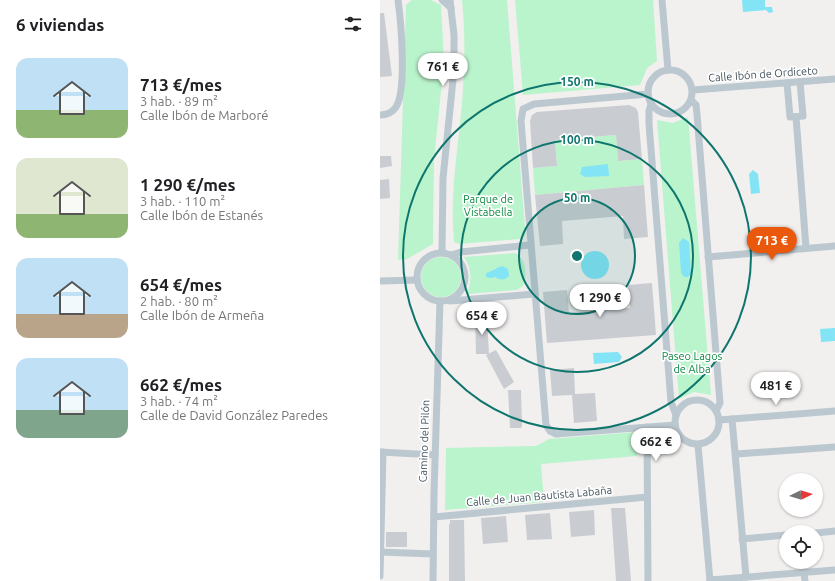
<!DOCTYPE html>
<html lang="es">
<meta charset="utf-8">
<style>
:root{--surface:#fff;--page:#f2f2f2;--text:#202124;--muted:#757577;--accent:#ea580c}
body{margin:0;font-family:Ubuntu,sans-serif;background:var(--page);color:var(--text);height:100vh;display:flex;flex-direction:column;font-size:15px;white-space:nowrap}
*{box-sizing:border-box;margin:0}
p{font-size:13px;color:var(--muted)}
.icon{flex:none;width:22px;height:22px;fill:none;stroke:currentColor;stroke-width:2;stroke-linecap:round;stroke-linejoin:round}
.map{position:relative;flex:1;overflow:hidden}
.drawer{display:flex;flex-direction:column;background:var(--surface);width:380px}
.drawer>*{flex:none}
.needle{width:26px;rotate:85deg}
.fabs{position:absolute;left:399px;top:473px;display:grid;gap:8px}
.fabs a{display:grid;place-items:center;width:44px;height:44px;border-radius:50%;background:var(--surface);box-shadow:0 1px 3px #0004;font-size:20px}
.price{position:absolute;translate:-50% -34px;padding:0 9px;border-radius:14px;background:#fff;color:#222;font-size:13px;line-height:26px;filter:drop-shadow(0 1px 2px #0008)}
.price::after{content:'';position:absolute;left:50%;top:24px;width:12px;height:9px;margin-left:-6px;background:inherit;clip-path:polygon(0 0,100% 0,50% 100%)}
.price.on{background:var(--accent);color:#fff}
ul{padding:0;list-style:none}
li{display:flex;align-items:center;gap:12px;height:100px;padding:0 16px}
li span{display:grid;place-items:center;flex:none;width:112px;height:80px;border-radius:12px;color:#555}
li>.icon{margin-inline-start:auto}
span .icon{width:48px;height:48px;fill:#fffc;stroke-width:1}
li b{font-size:17px}
h2{display:flex;justify-content:space-between;align-items:center;height:48px;padding:0 16px;font-size:17px}
main{display:flex;flex:1;min-height:0}
.map>svg:first-child{display:block}
.green{fill:#baf4cc}
.water{fill:#82e4f5}
.building{fill:#c9cdd2}
.lines{fill:none;stroke-linecap:round;stroke-linejoin:round}
.minor{stroke:#bcc8d0;stroke-width:7}
.ring{fill:none;stroke:#0f766e;stroke-width:2}
.labels{text-anchor:middle;stroke-width:3.5;stroke-linejoin:round;paint-order:stroke}
.street-label{font-size:11px;fill:#45545f;stroke:#fff}
.park-label{font-size:11px;fill:#0e8843;stroke:#fff}
.centre{fill:#0f766e;stroke:#fff;stroke-width:2}
.ring-label{font-size:12px;text-anchor:middle;font-weight:bold;fill:#0f766e;stroke:#fff;stroke-width:3.5;stroke-linejoin:round;paint-order:stroke}
</style>
<main>
<section class="drawer">
<h2>6 viviendas<svg class="icon" aria-label="filters" viewBox="0 0 24 24"><path d="M4 7h16M4 17h16"/><circle cx="9" cy="7" r="2"/><circle cx="15" cy="17" r="2"/></svg></h2>
<ul>
<li><span style="background:linear-gradient(#bfe0f5 65%,#8fb573 0)"><svg class="icon" aria-label="home" viewBox="0 0 24 24"><path d="M3 11l9-7 9 7M6 9v11h12V9"/></svg></span><div><b>713 €/mes</b><p>3 hab. · 89 m²</p><p>Calle Ibón de Marboré</p></div></li>
<li><span style="background:linear-gradient(#dfe7d0 70%,#8fb573 0)"><svg class="icon" aria-label="home" viewBox="0 0 24 24"><path d="M3 11l9-7 9 7M6 9v11h12V9"/></svg></span><div><b>1 290 €/mes</b><p>3 hab. · 110 m²</p><p>Calle Ibón de Estanés</p></div></li>
<li><span style="background:linear-gradient(#bfe0f5 70%,#b9a48a 0)"><svg class="icon" aria-label="home" viewBox="0 0 24 24"><path d="M3 11l9-7 9 7M6 9v11h12V9"/></svg></span><div><b>654 €/mes</b><p>2 hab. · 80 m²</p><p>Calle Ibón de Armeña</p></div></li>
<li><span style="background:linear-gradient(#bfe0f5 65%,#7fa58c 0)"><svg class="icon" aria-label="home" viewBox="0 0 24 24"><path d="M3 11l9-7 9 7M6 9v11h12V9"/></svg></span><div><b>662 €/mes</b><p>3 hab. · 74 m²</p><p>Calle de David González Paredes</p></div></li>
</ul>
</section>
<div class="map">
<svg width="455" height="581" viewBox="0 0 455 581">
<rect width="100%" height="100%" fill="#f2efef"/>
<g class="green">
<path d="M32 0H51L61 5 64 61 54 160 53 244 27 259 18 260 26 5Z"/>
<path d="M82 0H127L145 229V235L139 239 79 244 74 242C69 191 80 140 83 89 85 59 85 30 82 0Z"/>
<path d="M135 0H273L277 61 267 68 260 85 143 95Z"/>
<path d="M308 117 331 395 314 392 299 399 277 120 293 123Z"/>
<path d="M236 135 238 161 262 159 264 185 155 195 153 168 177 166 175 140Z"/>
<path d="M135 253C147 259 147 275 143 286L137 290 87 294C92 281 92 269 84 257Z"/>
<circle cx="61" cy="277" r="20"/>
<path d="M257 432V456L161 464 164 502 65 510 66 448 156 446 169 439Z"/>
</g>
<g class="water">
<path d="M362 0H385V7H392L393 12 389 13 386 10 363 12Z"/>
<path d="M228 164 229 176 205 177 200 174 202 167Z"/>
<path d="M373 170 378 174 380 193 371 194 369 174Z"/>
<path d="M303 238 309 242 311 274 308 277H304L301 273 299 243Z"/>
<circle cx="215" cy="265" r="14"/>
<path d="M122 266 128 269 129 276C124 281 120 280 115 277L111 278 106 277V273C111 272 116 268 122 266Z"/>
<path d="M455 328V341L441 342 440 329Z"/>
<path d="M238 352 242 357 239 362 214 364 213 353Z"/>
</g>
<g class="building">
<path d="M0 13H4L12 76 0 77Z"/>
<path d="M249 105 256 108 258 112 262 159 238 161 236 135 175 140 177 166 153 168 150 121 152 115 157 112Z"/>
<path d="M0 156H11L12 166 0 168Z"/>
<path d="M9 179 10 198 0 199V180Z"/>
<path d="M264 185 268 237 244 239 243 216 182 221 183 244 160 246 155 195Z"/>
<path d="M272 283 276 335 167 343 163 292 187 290 189 313 250 308 248 285Z"/>
<path d="M95 317H107L109 354H96Z"/>
<path d="M116 350 134 382 124 389 106 355Z"/>
<path d="M194 368 195 394 215 393 217 421 194 423 192 395 172 396 170 370Z"/>
<path d="M128 390H141L142 426 141 428H130Z"/>
<path d="M231 508H245L251 581H236Z"/>
<path d="M214 510 215 535 191 537 189 512Z"/>
<path d="M170 513 172 539 147 540 145 515Z"/>
<path d="M126 516 128 542 103 544 101 518Z"/>
<path d="M70 520H84L85 581H69V524H70Z"/>
<rect x="6" y="532" width="21" height="15"/>
</g>
<g class="lines">
<g class="minor">
<path d="M62 0 71 8"/>
<path d="M282 0 288 70"/>
<circle cx="290" cy="92" r="22"/>
<path d="M407 83 410 117 423 116 420 82"/>
<path d="M313 90 455 79"/>
<path d="M268 94 154 104 143 109 141 121 166 425 170 431 176 434 295 425"/>
<path d="M311 100 316 105 317 114 340 403 336 411"/>
<path d="M271 104 269 111V124L291 402 296 415"/>
<path d="M0 115C6 115 12 113 16 107 27 90 21 22 18 0"/>
<path d="M416 117 426 248"/>
<path d="M62 253 63 178 74 70V35L70 0"/>
<circle cx="61" cy="277" r="24"/>
<path d="M71 255 81 252 150 245"/>
<path d="M328 257 455 246"/>
<path d="M0 281 37 280"/>
<path d="M70 301 154 294"/>
<circle cx="317" cy="422" r="22"/>
<path d="M352 419 366 577"/>
<path d="M339 420 455 411"/>
<path d="M267 427 268 581"/>
<path d="M318 445 330 581"/>
<path d="M0 452 55 455"/>
<path d="M356 454 455 447"/>
<path d="M54 517 267 497"/>
<path d="M436 533 455 531"/>
<path d="M362 539 406 535"/>
<path d="M0 552 53 554"/>
<path d="M424 572 425 581"/>
<path d="M0 576 3 452"/>
<path d="M330 580 455 570"/>
<path d="M53 581 54 493 60 301"/>
</g>
</g>
<circle cx="197" cy="256" r="58" fill="#0f766e" fill-opacity=".12"/>
<g class="ring">
<circle cx="197" cy="256" r="58"/>
<circle cx="197" cy="256" r="116"/>
<circle cx="197" cy="256" r="174"/>
</g>
<g class="labels">
<g class="street-label">
<text transform="translate(383 74) rotate(-4)" y="4">Calle Ibón de Ordiceto</text>
<text transform="translate(44 441) rotate(-88)" y="4">Camino del Pilón</text>
<text transform="translate(159 496) rotate(-5)" y="4">Calle de Juan Bautista Labaña</text>
</g>
<g class="park-label">
<text x="108" y="203">Parque de<tspan x="108" dy="13">Vistabella</tspan></text>
<text x="312" y="360">Paseo Lagos<tspan x="312" dy="13">de Alba</tspan></text>
</g>
</g>
<circle cx="197" cy="256" r="6" class="centre"/>
<g class="ring-label">
<text x="197" y="86">150 m</text>
<text x="197" y="144">100 m</text>
<text x="197" y="202">50 m</text>
</g>
</svg>
<div class="fabs">
<a><svg class="needle" viewBox="-14 -14 28 28"><path d="M0-13l5 13h-10z" fill="#e53935"/><path d="M0 13l5-13h-10z" fill="#757577"/></svg></a>
<a><svg class="icon" aria-label="locate" viewBox="0 0 24 24"><circle cx="12" cy="12" r="6"/><path d="M12 2v4M12 18v4M2 12h4M18 12h4"/></svg></a>
</div>
<b class="price" style="left:63px;top:87px">761 €</b>
<b class="price on" style="left:392px;top:261px">713 €</b>
<b class="price" style="left:220px;top:318px">1 290 €</b>
<b class="price" style="left:102px;top:336px">654 €</b>
<b class="price" style="left:396px;top:406px">481 €</b>
<b class="price" style="left:276px;top:462px">662 €</b>
</div>
</main>
